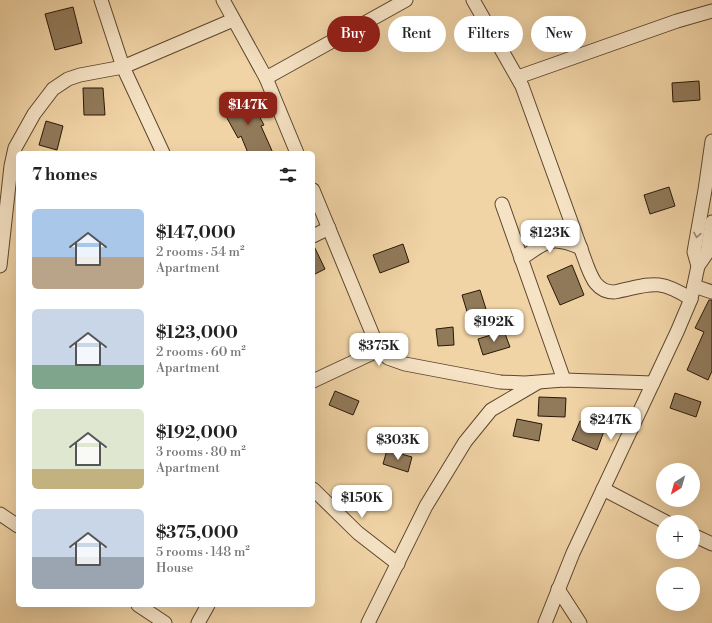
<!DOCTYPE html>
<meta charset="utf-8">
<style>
:root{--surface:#fff;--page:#f2f2f2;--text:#222;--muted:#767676;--accent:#8f2418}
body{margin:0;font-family:"Libre Bodoni",serif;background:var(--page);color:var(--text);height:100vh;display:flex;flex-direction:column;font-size:15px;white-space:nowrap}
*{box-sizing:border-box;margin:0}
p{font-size:13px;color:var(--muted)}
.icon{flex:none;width:22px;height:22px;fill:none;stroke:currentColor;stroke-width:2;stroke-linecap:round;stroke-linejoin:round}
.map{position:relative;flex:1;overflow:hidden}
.drawer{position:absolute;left:16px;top:151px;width:299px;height:456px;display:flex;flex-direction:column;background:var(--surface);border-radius:6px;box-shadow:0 4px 16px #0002}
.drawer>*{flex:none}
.banner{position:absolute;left:327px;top:16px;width:325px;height:36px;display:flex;gap:8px}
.needle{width:26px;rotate:217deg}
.fabs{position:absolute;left:656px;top:463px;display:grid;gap:8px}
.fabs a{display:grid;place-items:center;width:44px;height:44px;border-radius:50%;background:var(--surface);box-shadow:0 4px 16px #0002;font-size:20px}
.price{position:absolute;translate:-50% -34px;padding:0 9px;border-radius:8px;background:#fff;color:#222;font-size:13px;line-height:26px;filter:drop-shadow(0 1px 2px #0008)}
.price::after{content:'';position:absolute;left:50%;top:24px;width:12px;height:9px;margin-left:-6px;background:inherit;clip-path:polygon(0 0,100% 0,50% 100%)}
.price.on{background:var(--accent);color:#fff}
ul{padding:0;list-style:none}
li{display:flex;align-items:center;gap:12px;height:100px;padding:0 16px}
li span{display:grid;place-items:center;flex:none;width:112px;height:80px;border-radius:6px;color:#555}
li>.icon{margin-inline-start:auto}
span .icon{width:48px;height:48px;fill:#fffc;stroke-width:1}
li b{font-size:17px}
h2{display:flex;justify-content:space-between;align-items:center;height:48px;padding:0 16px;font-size:17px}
.chip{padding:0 14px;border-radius:18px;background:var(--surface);box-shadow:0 4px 16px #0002;font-size:14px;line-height:36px}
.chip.on{background:var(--accent);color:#fff}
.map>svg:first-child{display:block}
.building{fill:#917a5a;stroke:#2a1807}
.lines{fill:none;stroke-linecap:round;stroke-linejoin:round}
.minor-casing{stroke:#5c472f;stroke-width:15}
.minor{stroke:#f6e3c5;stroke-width:13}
.oneway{stroke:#9a8870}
</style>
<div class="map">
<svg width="712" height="623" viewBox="0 0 712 623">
<rect width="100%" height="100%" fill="#f1d4a6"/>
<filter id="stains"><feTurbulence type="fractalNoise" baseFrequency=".005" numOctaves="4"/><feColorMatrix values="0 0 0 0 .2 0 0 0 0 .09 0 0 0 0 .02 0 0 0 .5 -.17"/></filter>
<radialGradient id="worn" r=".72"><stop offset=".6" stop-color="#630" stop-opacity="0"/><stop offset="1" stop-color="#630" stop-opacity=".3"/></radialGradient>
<g class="building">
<path d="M73 7 82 43 55 50 45 14Z"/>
<path d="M699 81 700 100 673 102 672 83Z"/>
<path d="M83 88H103L105 115H84Z"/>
<path d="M248 95 264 125 261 126 273 153H248L241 136 238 138 222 109Z"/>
<path d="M46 121 63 126 57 150 39 145Z"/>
<path d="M669 187 675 206 650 214 644 195Z"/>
<path d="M313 244 325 269 313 275Z"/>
<path d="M403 244 409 262 380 273 373 255Z"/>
<path d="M572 265 584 295 560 305 547 276Z"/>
<path d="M480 290 486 309 468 315 462 295Z"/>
<path d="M709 300H712V371L708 380 687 370 704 332 695 328Z"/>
<path d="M453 327 454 345 438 346 436 329Z"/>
<path d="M504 331 510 347 483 355 478 339Z"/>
<path d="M335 391 359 401 353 415 329 405Z"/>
<path d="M675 393 701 402 696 417 670 408Z"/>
<path d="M539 397 566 398 565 417 538 416Z"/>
<path d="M517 419 542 424 539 441 513 436Z"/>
<path d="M580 421 604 431 597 450 572 440Z"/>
<path d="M387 450 412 457 408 472 383 464Z"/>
</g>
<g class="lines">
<defs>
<g id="minor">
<path d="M101 0 123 67 163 153"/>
<path d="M223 0 266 78 297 153"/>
<path d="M473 0 522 86 586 263C591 276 596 292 614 292 650 285 657 277 691 299"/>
<path d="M518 77 677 21 712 11"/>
<path d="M266 78 406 0"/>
<path d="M313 190 379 350 388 358 405 364 500 382 525 383 564 380 653 383"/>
<path d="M502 204 564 380"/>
<path d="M313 236 329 228"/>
<path d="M521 259C547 241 550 235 581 248"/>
<path d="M0 266 11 166 15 148 34 114 53 89 68 79 80 75 123 67 233 20"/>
<path d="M698 266 694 252 705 190 712 141"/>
<path d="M694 286 712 292"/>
<path d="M313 381 379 350"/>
<path d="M313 489 358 533 398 564"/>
<path d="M603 489 666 522"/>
<path d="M0 514 18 526"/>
<path d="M693 535 712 544"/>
<path d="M558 589 580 623"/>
<path d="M138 605 165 623"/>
<path d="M198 623 208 605"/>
<path d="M368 623 426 506 465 442 491 410 537 383"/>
<path d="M545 623 573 553 677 332 691 299 698 266 707 253 712 222"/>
</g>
</defs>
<use href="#minor" class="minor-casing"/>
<use href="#minor" class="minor"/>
</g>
<defs><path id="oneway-chevron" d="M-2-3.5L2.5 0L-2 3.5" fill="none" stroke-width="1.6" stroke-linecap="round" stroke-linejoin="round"/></defs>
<use class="oneway" href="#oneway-chevron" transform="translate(697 235) rotate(101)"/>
<rect width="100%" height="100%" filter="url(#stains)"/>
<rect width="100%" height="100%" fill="url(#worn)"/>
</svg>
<div class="fabs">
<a><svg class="needle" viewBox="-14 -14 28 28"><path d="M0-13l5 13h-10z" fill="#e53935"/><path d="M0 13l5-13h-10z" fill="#767676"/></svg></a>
<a>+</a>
<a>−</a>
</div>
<b class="price on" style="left:248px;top:126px">$147K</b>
<b class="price" style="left:550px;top:254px">$123K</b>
<b class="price" style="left:494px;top:343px">$192K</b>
<b class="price" style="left:379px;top:367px">$375K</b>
<b class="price" style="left:611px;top:441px">$247K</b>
<b class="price" style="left:398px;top:461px">$303K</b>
<b class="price" style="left:362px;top:519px">$150K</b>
<div class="banner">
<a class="chip on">Buy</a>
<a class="chip">Rent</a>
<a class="chip">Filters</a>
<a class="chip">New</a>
</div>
<section class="drawer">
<h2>7 homes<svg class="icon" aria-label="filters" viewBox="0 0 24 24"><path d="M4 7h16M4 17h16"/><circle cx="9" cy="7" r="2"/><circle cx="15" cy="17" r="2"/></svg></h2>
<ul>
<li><span style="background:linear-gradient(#a9c7e8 60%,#b9a48a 0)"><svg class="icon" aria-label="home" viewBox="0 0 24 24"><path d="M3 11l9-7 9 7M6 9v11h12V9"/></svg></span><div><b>$147,000</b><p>2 rooms · 54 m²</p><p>Apartment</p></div></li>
<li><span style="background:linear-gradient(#c9d6e8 70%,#7fa58c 0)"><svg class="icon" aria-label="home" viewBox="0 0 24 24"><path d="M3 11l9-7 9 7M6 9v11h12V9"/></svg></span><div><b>$123,000</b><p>2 rooms · 60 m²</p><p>Apartment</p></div></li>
<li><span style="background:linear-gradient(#dfe7d0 75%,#c2b280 0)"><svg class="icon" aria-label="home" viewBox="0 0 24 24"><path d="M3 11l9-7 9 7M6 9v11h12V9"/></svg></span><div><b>$192,000</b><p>3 rooms · 80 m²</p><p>Apartment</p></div></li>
<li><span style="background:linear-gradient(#c9d6e8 60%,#9aa5b1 0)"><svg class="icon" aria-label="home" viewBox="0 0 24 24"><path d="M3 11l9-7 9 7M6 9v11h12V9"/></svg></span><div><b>$375,000</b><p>5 rooms · 148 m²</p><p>House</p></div></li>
</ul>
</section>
</div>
